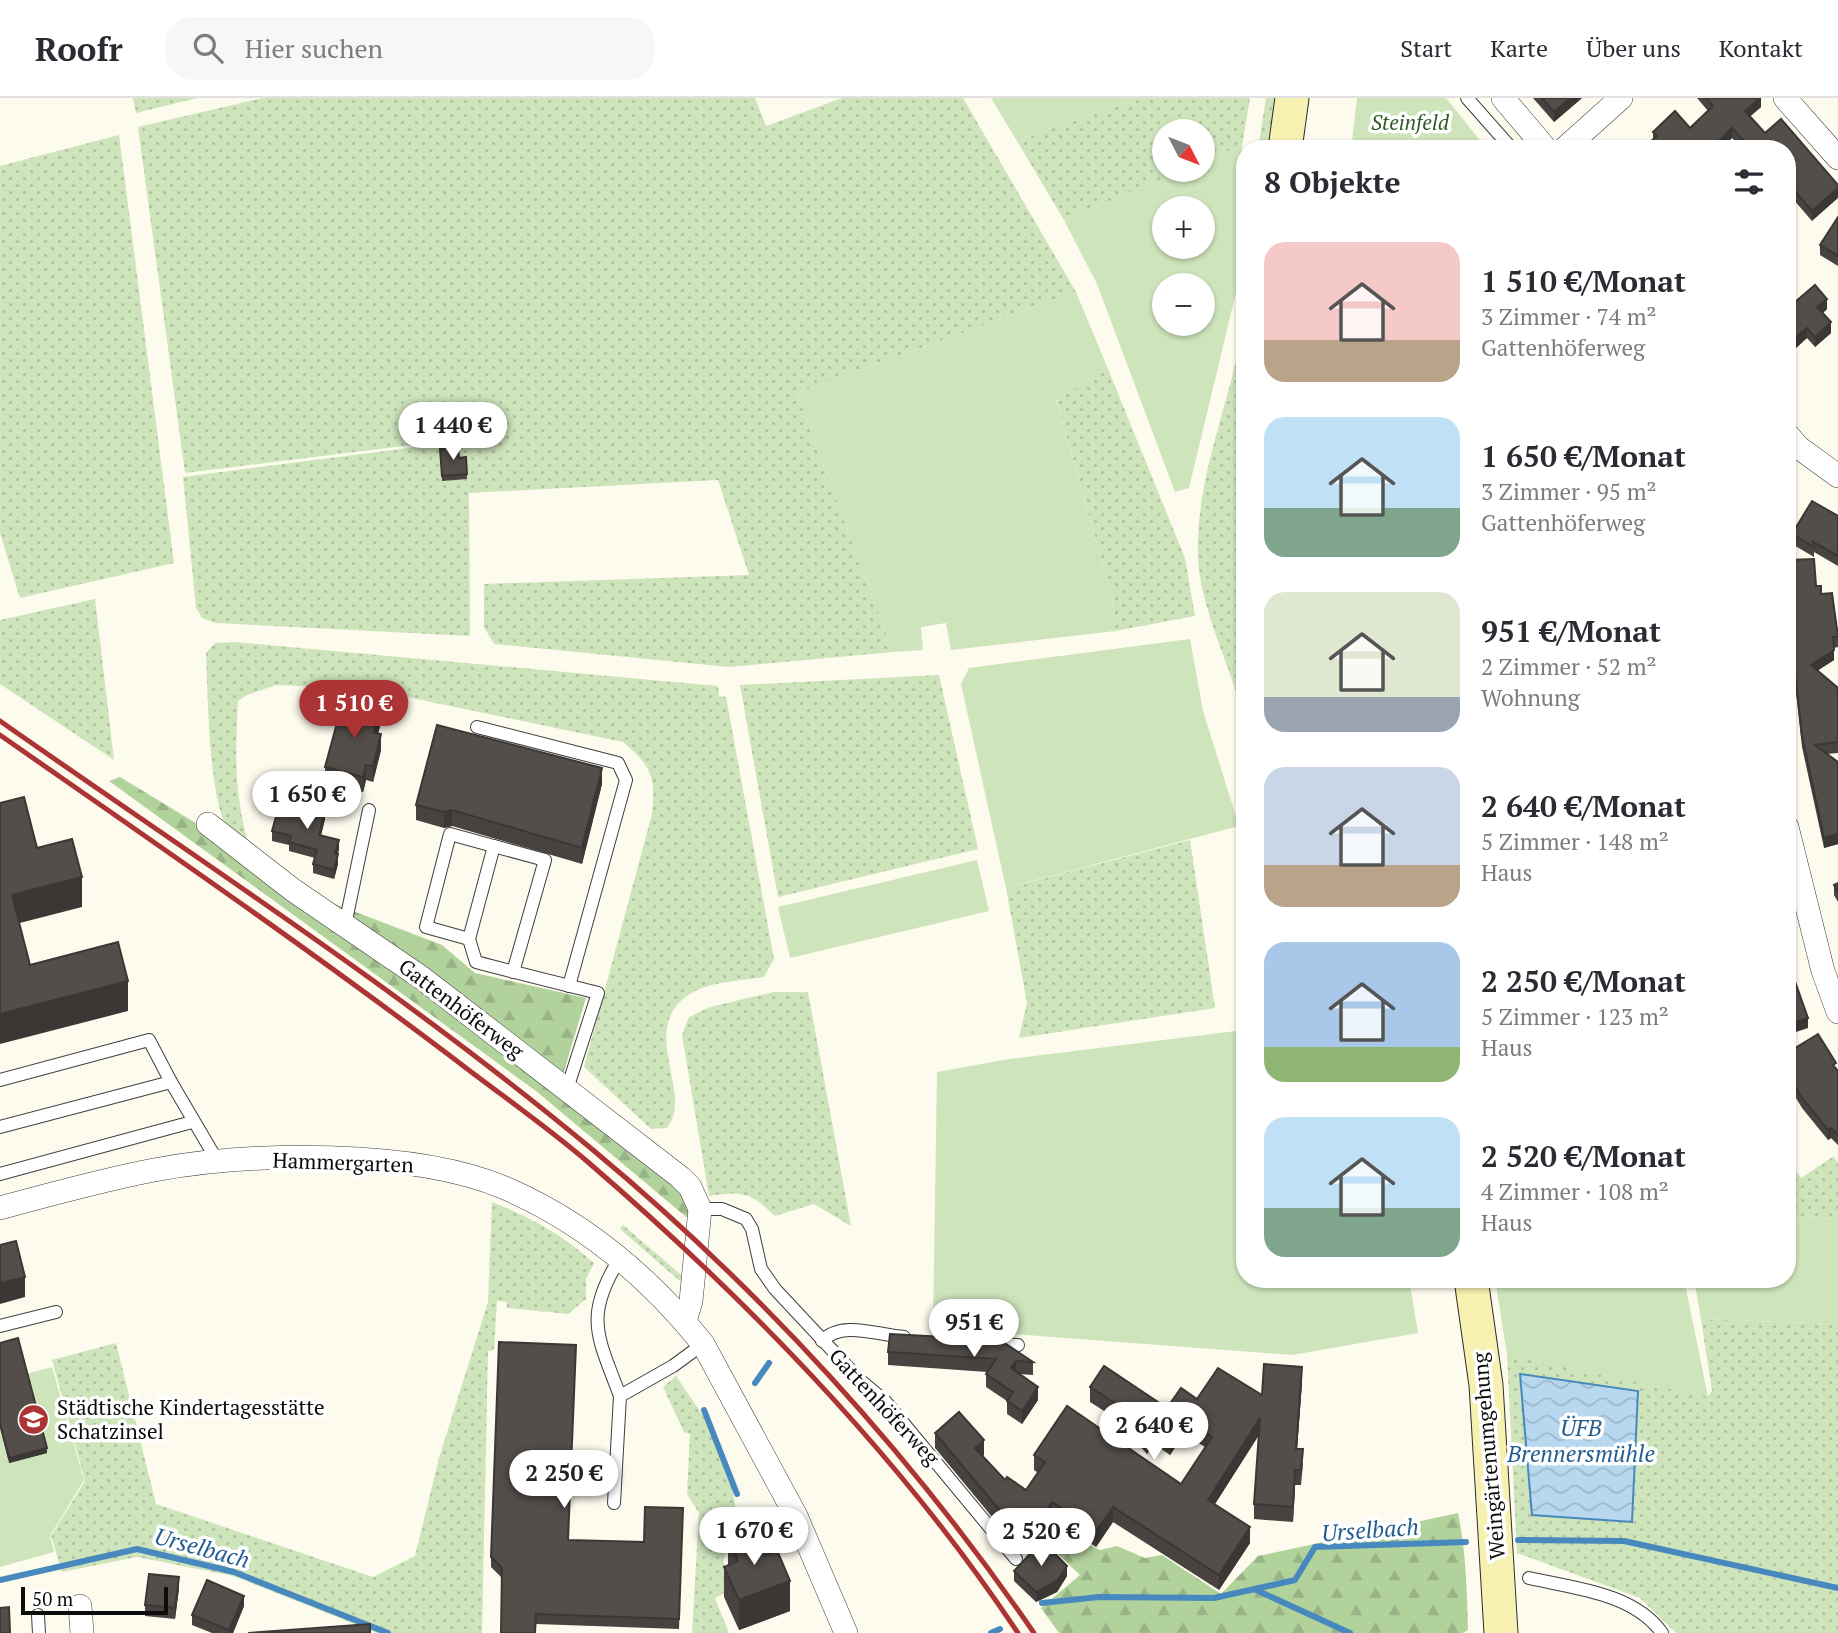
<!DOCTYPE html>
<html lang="de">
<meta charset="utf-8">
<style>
:root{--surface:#fff;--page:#f7f7f7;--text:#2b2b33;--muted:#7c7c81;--line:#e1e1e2;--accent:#ac3435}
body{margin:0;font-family:"PT Serif",serif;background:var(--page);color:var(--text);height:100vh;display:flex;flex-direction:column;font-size:26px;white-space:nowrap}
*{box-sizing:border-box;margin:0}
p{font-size:23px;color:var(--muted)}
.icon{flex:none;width:38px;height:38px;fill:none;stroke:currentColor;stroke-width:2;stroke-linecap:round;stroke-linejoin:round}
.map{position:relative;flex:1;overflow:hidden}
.drawer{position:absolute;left:1236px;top:42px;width:560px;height:1148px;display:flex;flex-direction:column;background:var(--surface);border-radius:28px;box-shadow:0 2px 5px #0004}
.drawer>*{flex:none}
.needle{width:46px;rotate:132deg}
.fabs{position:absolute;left:1152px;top:21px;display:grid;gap:14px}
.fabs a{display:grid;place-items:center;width:63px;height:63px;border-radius:50%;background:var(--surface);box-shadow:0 2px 5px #0004;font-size:35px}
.scale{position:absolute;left:21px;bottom:18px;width:147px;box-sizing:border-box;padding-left:7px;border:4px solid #0c0c0c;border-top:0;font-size:19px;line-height:24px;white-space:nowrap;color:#0c0c0c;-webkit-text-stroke:5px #fff;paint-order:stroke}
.price{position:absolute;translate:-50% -60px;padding:0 16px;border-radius:24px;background:#fff;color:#222;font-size:23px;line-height:46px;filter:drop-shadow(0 2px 4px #0008)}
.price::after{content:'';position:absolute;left:50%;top:42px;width:21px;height:16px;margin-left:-10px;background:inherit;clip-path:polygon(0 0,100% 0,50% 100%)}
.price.selected{background:var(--accent);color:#fff}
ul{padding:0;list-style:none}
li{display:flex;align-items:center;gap:21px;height:175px;padding:0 28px}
li span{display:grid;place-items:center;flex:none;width:196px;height:140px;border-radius:21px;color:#555}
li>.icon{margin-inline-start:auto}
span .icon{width:84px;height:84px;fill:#fffc;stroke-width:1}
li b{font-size:30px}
h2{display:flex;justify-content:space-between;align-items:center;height:84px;padding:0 28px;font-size:30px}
header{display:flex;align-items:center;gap:42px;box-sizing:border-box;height:98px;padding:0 35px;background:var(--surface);border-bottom:2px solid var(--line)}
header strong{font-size:33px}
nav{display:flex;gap:38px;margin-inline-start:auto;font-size:24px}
.search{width:490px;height:63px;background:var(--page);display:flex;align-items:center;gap:18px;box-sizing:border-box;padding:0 24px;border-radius:28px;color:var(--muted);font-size:26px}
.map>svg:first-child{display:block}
.grass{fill:url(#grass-dots)}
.forest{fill:url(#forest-firs)}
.park{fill:#cee4bb;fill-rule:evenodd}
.water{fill:url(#water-waves);stroke:#4789be;stroke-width:2}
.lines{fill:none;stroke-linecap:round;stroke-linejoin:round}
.stream{stroke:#4789be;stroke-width:6}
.service-casing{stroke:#3f3f3f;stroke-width:14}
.minor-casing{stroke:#3f3f3f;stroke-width:24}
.secondary-casing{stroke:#2e2e2e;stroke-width:35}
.service{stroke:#fff;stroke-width:12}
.minor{stroke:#fff;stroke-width:23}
.secondary{stroke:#f6f1b0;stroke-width:33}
.rail{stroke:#ac3435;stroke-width:5}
.wall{fill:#484340}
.shaded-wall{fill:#3b3734}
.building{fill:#544e4a;stroke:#3b3734;stroke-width:2}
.labels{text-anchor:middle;stroke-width:7;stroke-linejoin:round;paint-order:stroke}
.park-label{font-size:21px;font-style:italic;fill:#2d5c24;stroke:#fff}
.street-label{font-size:21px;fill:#0c0c0c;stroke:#fff}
.poi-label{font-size:21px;fill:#0c0c0c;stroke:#fff;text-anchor:start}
.water-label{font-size:23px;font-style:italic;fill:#245c90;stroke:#fff}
</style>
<header>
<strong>Roofr</strong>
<div class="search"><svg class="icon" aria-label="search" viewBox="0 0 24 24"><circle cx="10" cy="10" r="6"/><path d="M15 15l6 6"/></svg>Hier suchen</div>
<nav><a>Start</a><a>Karte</a><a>Über uns</a><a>Kontakt</a></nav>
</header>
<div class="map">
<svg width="1838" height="1535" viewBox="0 0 1838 1535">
<defs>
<pattern id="grass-dots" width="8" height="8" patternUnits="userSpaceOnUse" patternTransform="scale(1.75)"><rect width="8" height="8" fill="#cee4bb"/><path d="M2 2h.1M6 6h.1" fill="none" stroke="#b0c2a0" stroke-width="1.8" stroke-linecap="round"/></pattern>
<pattern id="forest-firs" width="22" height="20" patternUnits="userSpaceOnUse" patternTransform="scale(1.75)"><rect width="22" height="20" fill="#b2d29c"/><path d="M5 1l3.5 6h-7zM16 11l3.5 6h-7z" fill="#98b385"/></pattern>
<pattern id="water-waves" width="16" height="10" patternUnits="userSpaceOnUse" patternTransform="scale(1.75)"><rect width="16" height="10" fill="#b8d8ef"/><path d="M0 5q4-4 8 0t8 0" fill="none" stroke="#9db8cc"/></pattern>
</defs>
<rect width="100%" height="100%" fill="#fdfbed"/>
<g class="grass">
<path d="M133 0H197L136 15Z"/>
<path d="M263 0H755L766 28 842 0H963L1076 194 797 295 893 554 729 569 494 546 484 529V486L749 477 718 382 469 395 470 538 215 525 202 520 196 510 183 379 463 343 468 340 185 375 138 29Z"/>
<path d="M1137 0H1250L1242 48 1202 64V33H1164V72H1185L1064 122 1017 43Z"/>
<path d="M1266 0H1284L1278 51H1258Z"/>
<path d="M119 37 174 465 20 500 0 435V68Z"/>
<path d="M1244 226V606L1238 599C1224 556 1198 500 1198 455 1196 378 1231 302 1244 226Z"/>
<path d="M1108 271 1185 460 1195 518 1115 533 1112 499 1056 301Z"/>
<path d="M95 501 114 662 0 586V522Z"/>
<path d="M235 544 718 588 719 598 726 599 774 861 764 879C741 883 710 883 690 896 636 930 695 995 667 1030L651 1031 584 969 652 716C656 678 651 668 623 644L369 591 276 587 247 597 238 603C235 653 234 702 250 750 243 745 233 739 229 733 208 703 208 594 206 555L215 545Z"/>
<path d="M939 577 978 751 778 799 740 587Z"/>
<path d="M1190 742 1215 910 1019 940 1027 905 1006 790Z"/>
<path d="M774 894H808L851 1128 814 1106 775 1118C750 1094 743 1093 709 1098L682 937 689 919 710 909Z"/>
<path d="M1834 1058 1838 1065V1121L1787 1118V1060L1801 1080Z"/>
<path d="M492 1104C534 1121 560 1135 594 1165L586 1181V1201L568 1216 507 1210V1204L497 1203 494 1252 488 1253 482 1535H377L233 1478 137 1459 62 1474 51 1438 85 1383 52 1262 116 1245 156 1406 373 1479 415 1458 439 1360 488 1204Z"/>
<path d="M623 1127 686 1181 682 1185 620 1131Z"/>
<path d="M1701 1221 1838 1226V1535H1676L1640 1500 1517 1455 1507 1257 1708 1298 1712 1293Z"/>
<path d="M676 1278 706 1322 732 1389 736 1412 723 1464 735 1490 715 1500 729 1535H692L699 1415 687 1396 690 1336 684 1334 663 1289Z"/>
</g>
<g class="forest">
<path d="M120 679 319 800 442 847 475 875 586 900 558 993C593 1019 691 1079 691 1123L536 993 109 683Z"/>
<path d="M1458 1415C1466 1454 1467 1492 1468 1532L1463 1535H1059L1041 1510 1080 1477 1058 1456 1068 1437 1100 1452 1117 1448 1145 1460 1162 1457 1221 1496 1258 1458Z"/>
</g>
<g class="park">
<path d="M991 0H1137L1017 43Z"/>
<path d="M1357 0H1446L1487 51H1351Z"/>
<path d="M1242 48 1237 190 1189 390 1175 394 1097 186 1064 122 1184 72H1202V64ZM1164 110H1202V149H1164ZM1202 187V226H1164V187Z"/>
<path d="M1076 194 1108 271 1056 302 1112 499 1115 533 951 552 946 525 921 529 923 552 893 554 797 295Z"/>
<path d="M1190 541 1203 613 1239 728 1006 790 961 586 969 570Z"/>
<path d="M977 762 989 813 790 860 778 809Z"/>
<path d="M1244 932V1181H1409L1418 1235 1292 1257 933 1230 937 974 1009 961Z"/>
<path d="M1787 1118 1838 1121V1226L1701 1221 1694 1181H1787Z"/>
<path d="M1495 1181H1684L1708 1299 1507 1257Z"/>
<path d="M52 1269 84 1382 50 1438 54 1454 0 1469V1330L9 1365 26 1276Z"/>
</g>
<path class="water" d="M1520 1276 1638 1293 1632 1424 1532 1417Z"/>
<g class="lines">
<g class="stream">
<path d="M755 1285 769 1265"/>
<path d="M704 1312 737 1396"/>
<path d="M1518 1442 1624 1443 1838 1490"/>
<path d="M0 1482 137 1451 234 1474 388 1535"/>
<path d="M1254 1491 1350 1535"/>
<path d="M1042 1505 1099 1499 1214 1500 1295 1482 1315 1449 1466 1444"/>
<path d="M991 1535 1000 1531"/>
</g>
<defs>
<g id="service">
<path d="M1467 0 1512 51"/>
<path d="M477 629 618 665 626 682 569 888"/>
<path d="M345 827 369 712"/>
<path d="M469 841 494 748"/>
<path d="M513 874 545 762 450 736 426 829 469 841 476 864C517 875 558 885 598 895L567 991"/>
<path d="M0 982 149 942 171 984"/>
<path d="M0 1029 171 984 218 1064"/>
<path d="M0 1076 192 1024"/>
<path d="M700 1111H722L746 1121 752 1131 761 1171 775 1191 860 1282 885 1303 1016 1461"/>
<path d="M0 1228 56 1214"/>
<path d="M822 1243C842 1222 877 1237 904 1239"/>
<path d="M992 1246 1018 1247"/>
<path d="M620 1298C598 1239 583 1219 620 1160"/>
<path d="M614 1405 620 1298 673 1268 703 1246"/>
<path d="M742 1442 796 1418"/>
<path d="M1529 1480C1573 1490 1634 1495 1662 1535"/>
<path d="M38 1517 39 1535"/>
</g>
<g id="minor">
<path d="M1503 0 1546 51"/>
<path d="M1785 0 1838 60"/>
<path d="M1564 51 1621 0"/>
<path d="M1787 336 1798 349 1838 378"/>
<path d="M208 726 293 792 422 880 680 1079 690 1089 700 1111 691 1203 685 1223"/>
<path d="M1787 729 1823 873 1838 914"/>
<path d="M0 1110C51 1096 102 1082 154 1072 252 1054 413 1051 505 1090 584 1124 650 1180 703 1246L796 1418 846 1535"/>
<path d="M80 1508 82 1535"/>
</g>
<g id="secondary">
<path d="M1285 51 1292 0"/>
<path d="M1471 1181 1486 1287 1501 1535"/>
</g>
</defs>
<use href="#service" class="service-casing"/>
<use href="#minor" class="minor-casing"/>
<use href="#secondary" class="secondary-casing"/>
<use href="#service" class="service"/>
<use href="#minor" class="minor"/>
<use href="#secondary" class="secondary"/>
<g class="rail">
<path d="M0 623C200 763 406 896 593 1052 760 1191 911 1356 1034 1535"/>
<path d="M0 637C152 743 305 848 453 960 498 995 545 1027 589 1065 749 1203 900 1358 1018 1535"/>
</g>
</g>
<g class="wall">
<path d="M1533 0H1582L1554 24Z"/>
<path d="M1697 0H1761V9L1750 18 1765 35 1838 87 1812 123 1787 94V51H1742L1732 40 1721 51H1642L1653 41V34L1690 30 1708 13Z"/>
<path d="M1838 119V168L1820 157V147Z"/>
<path d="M1787 211H1827L1823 215 1831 235 1815 249 1807 240 1787 258Z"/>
<path d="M440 351 459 360 466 359 467 381 442 383Z"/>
<path d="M1838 418V468L1814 454V459L1792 446V436Z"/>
<path d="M1789 462 1816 488 1821 496 1838 539V549L1834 550V562L1818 572 1838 595V655L1827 656 1838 664V746L1824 750 1802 649 1790 539Z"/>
<path d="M380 628 378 636 381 652 373 684 366 682 363 694 325 684V669Z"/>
<path d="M602 686 582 766 452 728 444 730 416 722V707Z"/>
<path d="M325 721 321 737 339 751 338 756V766L334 781 313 775V766L315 760 289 753V747L272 743V733Z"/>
<path d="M1838 785V804L1834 797V787Z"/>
<path d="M1787 955 1836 970 1838 973V1047L1831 1040 1828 1042 1802 1010 1787 985Z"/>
<path d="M952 1208 966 1209 965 1235 950 1233Z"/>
<path d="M0 1245 47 1355 9 1365 0 1330Z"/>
<path d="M888 1254 1033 1264V1277L1019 1276 1038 1302 1022 1326 1007 1316V1303L986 1289V1276L987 1274 888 1267Z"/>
<path d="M1302 1284 1297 1351 1303 1366 1301 1387H1295L1293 1424 1254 1421V1406L1259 1337 1215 1406 1250 1445 1219 1492 1113 1424 1096 1449 1052 1419 1029 1452 1007 1437 935 1350V1335L984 1357 983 1358 1005 1382 1026 1392 1038 1375 1034 1372V1357L1181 1386 1205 1349 1184 1336 1170 1357 1154 1346 1147 1356 1115 1320 1090 1304V1289L1167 1310 1197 1301 1262 1297Z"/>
<path d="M683 1410 679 1531 536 1526 502 1480 491 1469V1459L568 1442 644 1444Z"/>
<path d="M728 1438 790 1513 739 1532 724 1499V1469L728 1467Z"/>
<path d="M1014 1473 1067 1478 1057 1494 1036 1504 1014 1483Z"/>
<path d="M179 1490 175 1521 145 1518V1507Z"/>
<path d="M244 1508 233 1535H212L192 1527V1517Z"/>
</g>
<g class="shaded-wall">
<path d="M1570 0H1582L1554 24V14Z"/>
<path d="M1760 0H1761V9L1745 23V13Z"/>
<path d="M1732 30V40L1721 51H1710Z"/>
<path d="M1838 90V100L1812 123V113Z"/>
<path d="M1827 201V211L1817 220V209Z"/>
<path d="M1831 224V235L1815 249V239Z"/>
<path d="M1807 230V240L1787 258V247Z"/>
<path d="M1834 552V562L1811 577V567Z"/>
<path d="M380 612V628L374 650V635Z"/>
<path d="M381 636V652L373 684V668Z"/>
<path d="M366 667V682L363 694V679Z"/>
<path d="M602 670V686L582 766V750Z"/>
<path d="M325 712V721L319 746V737Z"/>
<path d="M452 712V728L444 730V714Z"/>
<path d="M1838 736V746L1824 750V740Z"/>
<path d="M339 742V751L335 765V756Z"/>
<path d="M338 756V766L334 781V772Z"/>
<path d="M82 779V809L12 827V797Z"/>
<path d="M128 883V913L0 946V916Z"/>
<path d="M1808 920V930L1787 937V927Z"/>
<path d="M1831 1030V1040L1828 1042V1032Z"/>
<path d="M25 1179V1199L0 1206V1185Z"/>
<path d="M1016 1263V1276L1011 1270Z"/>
<path d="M1302 1269V1284L1296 1366V1351Z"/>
<path d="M1038 1289V1302L1022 1326V1313Z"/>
<path d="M1184 1320V1336L1170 1357V1342Z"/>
<path d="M1260 1320V1335L1208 1417V1402Z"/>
<path d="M1154 1331V1346L1147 1356V1341Z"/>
<path d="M984 1342V1357L975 1365V1350Z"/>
<path d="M47 1350V1355L9 1365V1360Z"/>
<path d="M1295 1372V1387L1293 1424V1409Z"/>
<path d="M1052 1404V1419L1029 1452V1436Z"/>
<path d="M1113 1409V1424L1096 1449V1433Z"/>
<path d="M1250 1429V1445L1219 1492V1477Z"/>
<path d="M1067 1468V1478L1057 1494 1036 1504V1494Z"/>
<path d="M179 1479V1490L175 1521V1510Z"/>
<path d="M790 1483V1513L739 1532V1502Z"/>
<path d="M244 1498V1508L233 1535H229V1532Z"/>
</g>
<g class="building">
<path d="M1542 0H1570L1554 14Z"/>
<path d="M1706 0H1760L1745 13 1765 35 1781 21 1838 87V90L1812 113 1787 84V51H1751L1732 30 1710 51H1705L1701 45 1695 51H1642L1657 38 1653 34 1675 13 1690 30 1713 8Z"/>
<path d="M1838 119V158L1820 147Z"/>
<path d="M1815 187 1827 201 1817 209 1831 224 1815 239 1807 230 1787 247V211Z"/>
<path d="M458 349 459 360 466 359 467 376 442 378 440 351Z"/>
<path d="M1812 403 1838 418V458L1813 444 1814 449 1792 436Z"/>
<path d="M1814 461 1816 488H1821V496L1832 495 1838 539H1833L1834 552 1811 567 1837 589 1838 595V644L1815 647 1838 664V736L1824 740 1802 638 1790 529 1789 462Z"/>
<path d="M343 603 380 612 374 635 381 636 373 668 366 667 363 679 325 669Z"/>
<path d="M437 627 602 670 582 750 452 712 444 714 416 707Z"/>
<path d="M24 699 37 750 72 741 82 779 12 797 30 867 118 844 128 883 0 916V705Z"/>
<path d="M281 701 325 712 319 737 339 742 335 756H338L334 772 313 766 317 752 289 744 291 738 272 733Z"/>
<path d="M1838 785V794L1834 787Z"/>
<path d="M1787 861 1808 920 1787 927Z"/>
<path d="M1818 936 1836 965 1833 967 1838 973V1037L1831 1030 1828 1032 1802 1000 1787 975V955Z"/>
<path d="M16 1143 25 1179 0 1185V1147Z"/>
<path d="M952 1208 966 1209 965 1229 950 1228Z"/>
<path d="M890 1236 1000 1242 1033 1264 1016 1263 1011 1270 1038 1289 1022 1313 1007 1303 1013 1294 986 1276 996 1261 888 1254Z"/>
<path d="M18 1240 47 1350 9 1360 0 1325V1245Z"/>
<path d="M499 1244 576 1247 568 1442 644 1444 645 1409 683 1410 679 1521 536 1516 535 1535H501L502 1470 491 1459Z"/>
<path d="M1264 1266 1302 1269 1296 1351H1303L1301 1372H1295L1293 1409 1254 1406 1260 1320 1208 1402 1250 1429 1219 1477 1113 1409 1096 1433 1052 1404 1029 1436 1007 1421 935 1335 959 1314 984 1342 975 1350 1005 1382 1007 1379 1026 1392 1045 1364 1034 1357 1067 1308 1181 1386 1212 1339 1184 1320 1170 1342 1154 1331 1147 1341 1115 1305 1090 1289 1104 1268 1167 1310 1181 1290 1197 1301 1218 1270 1262 1297Z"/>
<path d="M753 1427 766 1457 777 1452 790 1483 739 1502 724 1469 738 1463 728 1438 738 1443 744 1438V1431Z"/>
<path d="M1042 1443 1067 1468 1057 1483 1036 1494 1014 1473Z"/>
<path d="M149 1476 179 1479 175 1510 145 1507Z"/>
<path d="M207 1482 244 1498 229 1532 192 1517Z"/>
<path d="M9 1509 10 1535H0V1510Z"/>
<path d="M370 1526V1535H248Z"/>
</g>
<defs>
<symbol id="school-disc" viewBox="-11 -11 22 22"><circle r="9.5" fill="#ac3435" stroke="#fff"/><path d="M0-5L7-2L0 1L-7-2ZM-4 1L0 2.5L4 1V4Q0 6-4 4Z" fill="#fff"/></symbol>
</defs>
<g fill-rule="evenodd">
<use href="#school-disc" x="16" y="1304" width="35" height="35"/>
</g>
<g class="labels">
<g class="park-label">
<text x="1410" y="32">Steinfeld</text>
</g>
<g class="street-label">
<text transform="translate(461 911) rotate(37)" y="7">Gattenhöferweg</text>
<text transform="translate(343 1065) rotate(2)" y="7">Hammergarten</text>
<text transform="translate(884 1309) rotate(47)" y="7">Gattenhöferweg</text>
<text transform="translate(1489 1358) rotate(-95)" y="7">Weingärtenumgehung</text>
</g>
<g class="poi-label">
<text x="57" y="1317">Städtische Kindertagesstätte<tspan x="57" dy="24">Schatzinsel</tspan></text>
</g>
<g class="water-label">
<text x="1581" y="1338">ÜFB<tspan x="1581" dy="26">Brennersmühle</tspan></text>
<text transform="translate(1370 1432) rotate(-4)" y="8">Urselbach</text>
<text transform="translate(202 1450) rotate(15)" y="8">Urselbach</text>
</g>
</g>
</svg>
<div class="fabs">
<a><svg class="needle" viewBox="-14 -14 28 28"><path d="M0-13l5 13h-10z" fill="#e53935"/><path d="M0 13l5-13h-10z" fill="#7c7c81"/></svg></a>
<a>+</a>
<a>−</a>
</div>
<div class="scale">50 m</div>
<b class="price" style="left:453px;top:364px">1 440 €</b>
<b class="price selected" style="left:354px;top:642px">1 510 €</b>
<b class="price" style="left:307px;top:733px">1 650 €</b>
<b class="price" style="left:974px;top:1261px">951 €</b>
<b class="price" style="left:1154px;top:1364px">2 640 €</b>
<b class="price" style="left:564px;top:1412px">2 250 €</b>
<b class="price" style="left:754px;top:1469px">1 670 €</b>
<b class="price" style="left:1041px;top:1470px">2 520 €</b>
<section class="drawer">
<h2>8 Objekte<svg class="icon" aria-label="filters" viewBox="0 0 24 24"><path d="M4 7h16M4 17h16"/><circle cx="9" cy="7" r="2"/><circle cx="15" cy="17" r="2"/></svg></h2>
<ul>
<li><span style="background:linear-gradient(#f6c9c9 70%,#b9a48a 0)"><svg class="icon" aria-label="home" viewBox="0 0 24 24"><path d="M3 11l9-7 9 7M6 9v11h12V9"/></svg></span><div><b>1 510 €/Monat</b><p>3 Zimmer · 74 m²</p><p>Gattenhöferweg</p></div></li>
<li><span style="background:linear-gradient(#bfe0f5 65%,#7fa58c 0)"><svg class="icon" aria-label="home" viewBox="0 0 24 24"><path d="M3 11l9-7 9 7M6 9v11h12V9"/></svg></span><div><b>1 650 €/Monat</b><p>3 Zimmer · 95 m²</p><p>Gattenhöferweg</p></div></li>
<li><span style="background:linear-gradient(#dfe7d0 75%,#9aa5b1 0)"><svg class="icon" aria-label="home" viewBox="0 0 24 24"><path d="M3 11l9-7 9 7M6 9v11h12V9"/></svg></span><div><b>951 €/Monat</b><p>2 Zimmer · 52 m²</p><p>Wohnung</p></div></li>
<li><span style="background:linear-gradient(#c9d6e8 70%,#b9a48a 0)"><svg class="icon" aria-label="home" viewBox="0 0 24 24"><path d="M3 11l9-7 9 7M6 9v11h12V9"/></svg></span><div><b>2 640 €/Monat</b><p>5 Zimmer · 148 m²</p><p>Haus</p></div></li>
<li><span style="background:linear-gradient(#a9c7e8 75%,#8fb573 0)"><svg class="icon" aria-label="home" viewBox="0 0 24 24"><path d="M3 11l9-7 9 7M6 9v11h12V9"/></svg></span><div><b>2 250 €/Monat</b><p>5 Zimmer · 123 m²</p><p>Haus</p></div></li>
<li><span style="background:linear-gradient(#bfe0f5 65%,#7fa58c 0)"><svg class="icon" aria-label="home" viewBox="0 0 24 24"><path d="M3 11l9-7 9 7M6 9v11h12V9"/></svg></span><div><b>2 520 €/Monat</b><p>4 Zimmer · 108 m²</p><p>Haus</p></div></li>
</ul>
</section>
</div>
